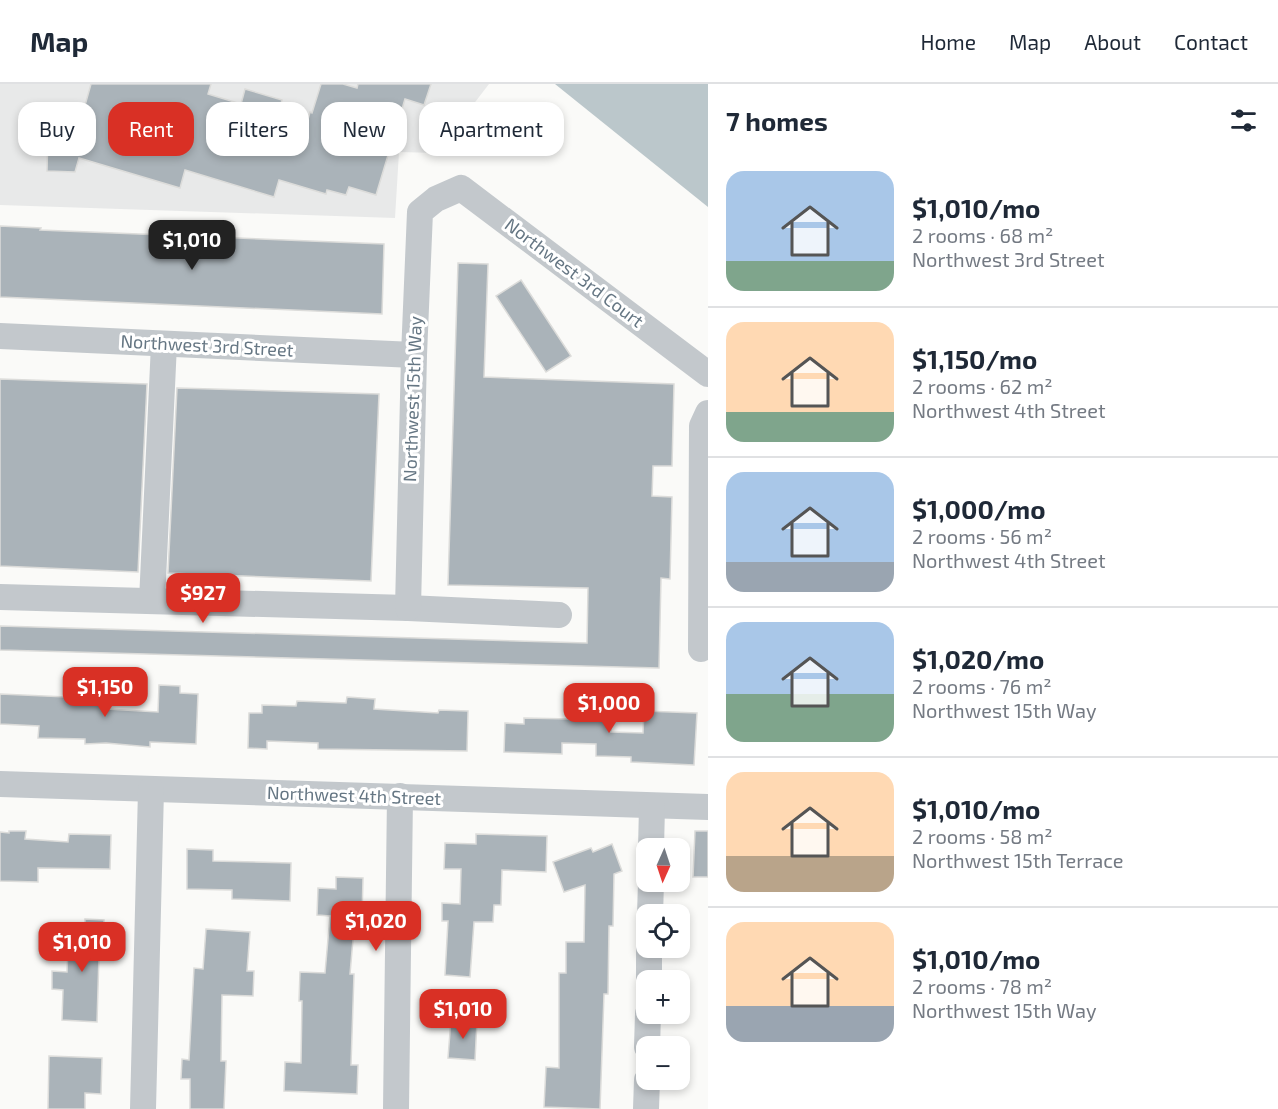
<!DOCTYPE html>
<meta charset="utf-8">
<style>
:root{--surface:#fff;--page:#f6f6f7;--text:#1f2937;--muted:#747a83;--line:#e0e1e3;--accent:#d93025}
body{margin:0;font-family:"Exo 2",sans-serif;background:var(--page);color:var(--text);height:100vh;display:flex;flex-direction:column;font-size:22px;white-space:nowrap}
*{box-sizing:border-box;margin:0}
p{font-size:20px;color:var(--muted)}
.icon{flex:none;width:33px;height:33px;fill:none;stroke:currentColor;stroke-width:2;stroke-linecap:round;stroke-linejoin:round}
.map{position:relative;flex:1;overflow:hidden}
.drawer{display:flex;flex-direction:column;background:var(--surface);width:570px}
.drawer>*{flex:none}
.top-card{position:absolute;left:18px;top:18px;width:570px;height:54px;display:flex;gap:12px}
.needle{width:39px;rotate:183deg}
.controls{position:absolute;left:636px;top:754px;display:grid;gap:12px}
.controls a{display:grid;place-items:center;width:54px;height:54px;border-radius:12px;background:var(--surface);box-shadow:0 3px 9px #0003;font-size:30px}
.price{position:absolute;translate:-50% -51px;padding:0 14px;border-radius:12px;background:var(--accent);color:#fff;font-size:20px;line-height:39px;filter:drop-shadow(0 2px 3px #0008)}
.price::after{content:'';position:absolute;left:50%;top:36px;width:18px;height:14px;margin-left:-9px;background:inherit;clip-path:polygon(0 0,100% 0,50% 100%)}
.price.active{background:#222;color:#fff}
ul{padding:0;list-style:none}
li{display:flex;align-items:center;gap:18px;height:150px;padding:0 18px}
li+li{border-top:2px solid var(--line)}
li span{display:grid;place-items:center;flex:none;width:168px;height:120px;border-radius:18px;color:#555}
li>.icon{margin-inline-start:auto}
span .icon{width:72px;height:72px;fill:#fffc;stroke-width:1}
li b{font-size:26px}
h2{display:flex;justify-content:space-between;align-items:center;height:72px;padding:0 18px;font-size:26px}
.pill{padding:0 21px;border-radius:18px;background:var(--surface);box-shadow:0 3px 9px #0003;font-size:21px;line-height:54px}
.pill.active{background:var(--accent);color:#fff}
header{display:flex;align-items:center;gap:36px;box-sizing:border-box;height:84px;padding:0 30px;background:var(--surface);border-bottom:2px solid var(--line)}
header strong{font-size:28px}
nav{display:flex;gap:33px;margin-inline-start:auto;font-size:21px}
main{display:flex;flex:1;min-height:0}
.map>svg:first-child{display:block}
.built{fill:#e8e9e9}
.water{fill:#bbc7cb}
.building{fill:#aab3b9;stroke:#dcdcda;stroke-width:1.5}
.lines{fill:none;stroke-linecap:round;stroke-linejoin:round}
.minor{stroke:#c3c8cc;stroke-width:26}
.labels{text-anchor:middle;stroke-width:6;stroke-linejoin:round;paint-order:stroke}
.street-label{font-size:18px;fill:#657683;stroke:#fff}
</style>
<header>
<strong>Map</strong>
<nav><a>Home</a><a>Map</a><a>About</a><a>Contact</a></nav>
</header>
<main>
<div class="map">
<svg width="708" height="1025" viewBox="0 0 708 1025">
<rect width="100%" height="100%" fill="#fafaf8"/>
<path class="built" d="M0 0H489L436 69 399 68 395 134 0 121Z"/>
<path class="water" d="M555 0H708V123Z"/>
<g class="building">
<path d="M91 0H211L208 10 241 20 245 5 282 16 278 31 307 39 310 28 312 29 321 0H343L357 4 358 0H431L424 21 405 15 376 111 349 103 346 111 327 106 326 110 279 96 274 113 185 86 180 104 79 74 75 88 47 87 48 47 73 49 76 38 80 39Z"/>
<path d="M0 142 41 144 40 146 384 160 382 230 0 213Z"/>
<path d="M458 179 488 180 484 293 674 300 672 382H653L652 412 672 413 670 495 661 494 659 584 0 566V542L587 559 588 504 448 501Z"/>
<path d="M521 196 571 272 546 288 496 212Z"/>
<path d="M0 295 147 300 138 488 0 482Z"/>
<path d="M177 304 379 310 371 497 168 489Z"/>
<path d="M159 601 180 602V609L198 610 196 660 150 658V663L106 659 85 660V655L38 654 39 642 0 640V610L67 613V605L107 606V625L158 628Z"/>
<path d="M347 613 375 615 374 625 438 629 439 626 468 627 467 667 318 665V659L267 657V665L248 664 249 629H262V621L296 622 297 617 346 619Z"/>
<path d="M573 613 612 614 611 648 643 649 644 627 697 629 694 681 631 678V673L596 672V660L562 659V670L504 668 505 639 524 640V634L572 635Z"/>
<path d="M9 747H26L25 755 68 758 69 750 111 751 110 785 38 784V798L0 797V748L9 749Z"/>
<path d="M695 747H708V793H693Z"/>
<path d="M476 750 547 752 546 788 502 786 501 821H494L493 838H474L470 893 445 891 448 837H442V819L460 820 461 785H444L445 759 476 760Z"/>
<path d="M612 760 622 787 614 790 613 842H609L608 910H604L600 1025 544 1023 546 983 559 984V889H566V858H584L585 801 564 808 553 778 591 764 593 768Z"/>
<path d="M187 765 213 766V777L291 779 290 817 232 815V806L187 805Z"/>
<path d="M336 793 363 794 362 833 355 832 350 890H354L351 981H358L357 1010 284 1007 285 978 301 979 302 917H299L300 888 325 889 330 832 317 831 318 804 336 805Z"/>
<path d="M85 835 104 836 103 871H99L97 938 62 936 63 906 52 905V887L67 888 69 845H85Z"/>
<path d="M206 845 250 848 247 887H254L253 912 222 911 221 977H226L224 1025H190V995H181L182 975 189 976 194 884 203 885Z"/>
<path d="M451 935 477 937 475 976 448 974Z"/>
<path d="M49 972 102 974 101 1010 85 1009V1025H48Z"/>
</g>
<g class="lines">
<g class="minor">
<path d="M0 252 414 271"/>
<path d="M0 513 408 524 559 531"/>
<path d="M152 517 164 260"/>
<path d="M408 524 414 271 420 128 436 115 461 104 708 290"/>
<path d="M701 565 702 342 708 329"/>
<path d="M0 700 708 723"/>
<path d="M651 765 652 722"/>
<path d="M650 831 651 798"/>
<path d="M649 897V864"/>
<path d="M647 963 648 930"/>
<path d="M143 1025 151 706"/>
<path d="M396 1025 400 712"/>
<path d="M646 1025 647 996"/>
</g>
</g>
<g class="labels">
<g class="street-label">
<text transform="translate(574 189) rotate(37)" y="6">Northwest 3rd Court</text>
<text transform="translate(207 262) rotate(3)" y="6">Northwest 3rd Street</text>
<text transform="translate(413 315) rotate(-88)" y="6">Northwest 15th Way</text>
<text transform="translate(354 712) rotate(2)" y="6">Northwest 4th Street</text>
</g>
</g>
</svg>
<div class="controls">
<a><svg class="needle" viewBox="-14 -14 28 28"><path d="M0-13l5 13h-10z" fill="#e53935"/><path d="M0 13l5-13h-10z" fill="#747a83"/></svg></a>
<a><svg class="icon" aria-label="locate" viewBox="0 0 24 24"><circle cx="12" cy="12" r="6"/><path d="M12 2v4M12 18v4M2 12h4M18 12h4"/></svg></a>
<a>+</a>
<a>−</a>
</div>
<b class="price active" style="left:192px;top:187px">$1,010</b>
<b class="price" style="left:203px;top:540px">$927</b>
<b class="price" style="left:105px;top:634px">$1,150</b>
<b class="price" style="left:609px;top:650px">$1,000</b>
<b class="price" style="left:376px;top:868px">$1,020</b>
<b class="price" style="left:82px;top:889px">$1,010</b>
<b class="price" style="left:463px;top:956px">$1,010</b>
<div class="top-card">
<a class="pill">Buy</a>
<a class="pill active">Rent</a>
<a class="pill">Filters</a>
<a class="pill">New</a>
<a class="pill">Apartment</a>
</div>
</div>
<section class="drawer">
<h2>7 homes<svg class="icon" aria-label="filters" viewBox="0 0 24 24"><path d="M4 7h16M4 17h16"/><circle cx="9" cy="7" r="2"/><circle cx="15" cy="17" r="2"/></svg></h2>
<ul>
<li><span style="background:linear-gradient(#a9c7e8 75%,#7fa58c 0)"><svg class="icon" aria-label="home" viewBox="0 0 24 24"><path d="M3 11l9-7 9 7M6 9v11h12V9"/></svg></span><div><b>$1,010/mo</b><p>2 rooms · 68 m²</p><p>Northwest 3rd Street</p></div></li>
<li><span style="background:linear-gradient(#ffd9b3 75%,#7fa58c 0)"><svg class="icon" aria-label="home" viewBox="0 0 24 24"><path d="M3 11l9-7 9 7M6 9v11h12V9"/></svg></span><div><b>$1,150/mo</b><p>2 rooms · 62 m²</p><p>Northwest 4th Street</p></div></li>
<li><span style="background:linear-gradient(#a9c7e8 75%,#9aa5b1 0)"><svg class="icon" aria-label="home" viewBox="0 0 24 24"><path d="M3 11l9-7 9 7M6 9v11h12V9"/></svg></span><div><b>$1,000/mo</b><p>2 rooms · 56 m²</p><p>Northwest 4th Street</p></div></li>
<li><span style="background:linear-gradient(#a9c7e8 60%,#7fa58c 0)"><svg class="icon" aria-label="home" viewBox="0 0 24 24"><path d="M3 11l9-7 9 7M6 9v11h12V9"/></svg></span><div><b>$1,020/mo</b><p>2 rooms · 76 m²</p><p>Northwest 15th Way</p></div></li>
<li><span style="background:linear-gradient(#ffd9b3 70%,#b9a48a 0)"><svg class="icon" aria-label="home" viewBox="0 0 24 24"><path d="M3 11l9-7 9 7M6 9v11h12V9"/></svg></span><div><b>$1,010/mo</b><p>2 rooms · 58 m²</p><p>Northwest 15th Terrace</p></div></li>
<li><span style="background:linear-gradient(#ffd9b3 70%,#9aa5b1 0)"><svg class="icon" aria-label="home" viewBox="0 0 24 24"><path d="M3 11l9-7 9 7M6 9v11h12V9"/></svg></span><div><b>$1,010/mo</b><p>2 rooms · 78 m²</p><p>Northwest 15th Way</p></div></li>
</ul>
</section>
</main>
